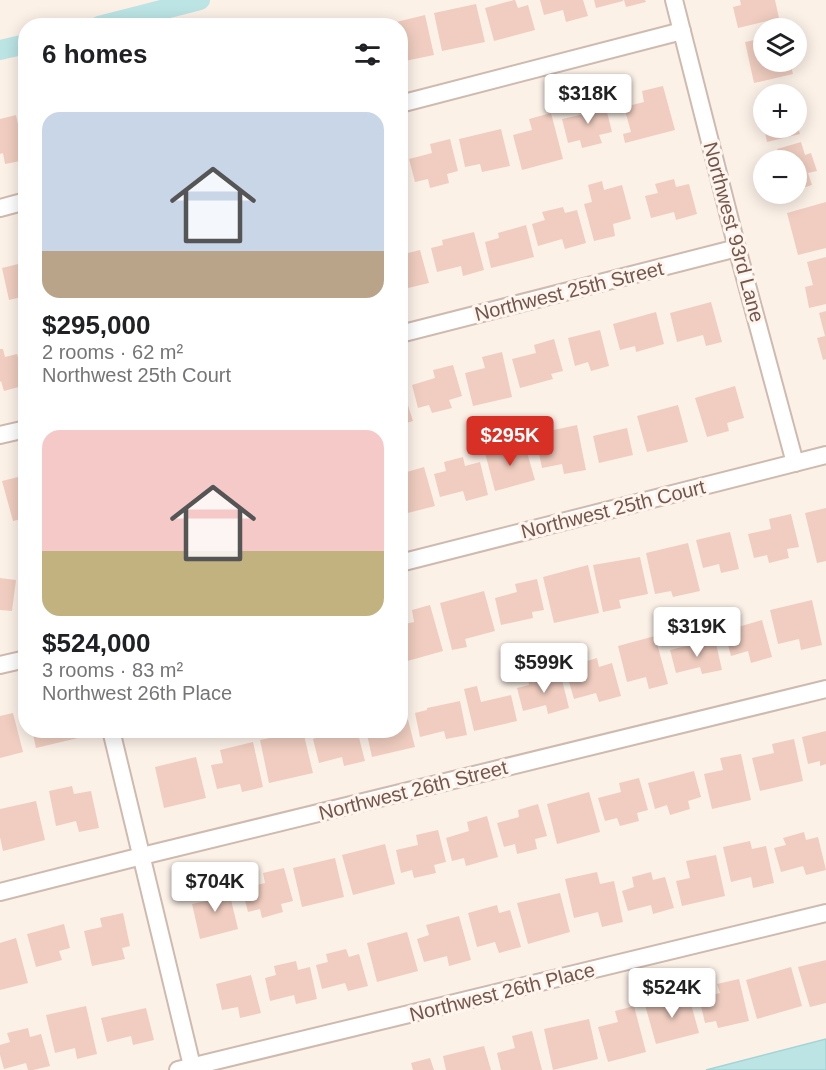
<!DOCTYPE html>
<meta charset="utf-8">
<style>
:root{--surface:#fff;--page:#f6f6f6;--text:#202124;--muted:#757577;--accent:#d93025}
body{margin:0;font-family:Arial,sans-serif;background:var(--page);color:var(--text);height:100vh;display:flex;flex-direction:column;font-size:22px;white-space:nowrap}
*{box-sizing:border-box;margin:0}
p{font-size:20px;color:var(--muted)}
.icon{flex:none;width:33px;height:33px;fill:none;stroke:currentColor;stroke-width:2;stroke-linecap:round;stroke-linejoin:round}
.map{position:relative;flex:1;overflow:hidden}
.details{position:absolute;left:18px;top:18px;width:390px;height:720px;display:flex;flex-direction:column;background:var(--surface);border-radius:24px;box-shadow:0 3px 15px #0003}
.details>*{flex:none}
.controls{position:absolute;left:753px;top:18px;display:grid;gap:12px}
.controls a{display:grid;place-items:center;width:54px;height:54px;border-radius:50%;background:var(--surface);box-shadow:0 3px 15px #0003;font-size:30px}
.price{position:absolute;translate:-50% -51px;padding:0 14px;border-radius:6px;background:#fff;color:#222;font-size:20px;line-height:39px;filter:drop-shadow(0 2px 3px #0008)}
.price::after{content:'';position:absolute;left:50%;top:36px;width:18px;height:14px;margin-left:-9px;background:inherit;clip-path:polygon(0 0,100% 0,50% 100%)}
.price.on{background:var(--accent);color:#fff}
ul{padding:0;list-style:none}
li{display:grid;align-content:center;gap:12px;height:318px;padding:0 24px}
li span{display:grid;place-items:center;height:186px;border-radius:18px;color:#555}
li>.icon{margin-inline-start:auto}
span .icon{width:108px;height:108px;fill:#fffc;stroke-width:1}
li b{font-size:26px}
h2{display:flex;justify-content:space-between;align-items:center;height:72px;padding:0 24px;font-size:26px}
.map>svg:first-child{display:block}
.water{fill:#bce4e5;stroke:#a3d4d6;stroke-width:1.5}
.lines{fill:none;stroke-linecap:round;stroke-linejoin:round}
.canal{stroke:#bce4e5;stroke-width:20}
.building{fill:#f0cdc0}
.street-casing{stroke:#cfbab0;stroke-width:20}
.street{stroke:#fff;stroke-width:16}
.labels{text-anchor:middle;stroke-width:6;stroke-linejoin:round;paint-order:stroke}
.street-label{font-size:20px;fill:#75564c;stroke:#fef6ee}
</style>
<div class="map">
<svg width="826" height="1070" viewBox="0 0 826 1070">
<rect width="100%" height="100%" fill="#fcf1e7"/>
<path class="water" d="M826 1039V1070H706Z"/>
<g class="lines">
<g class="canal">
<path d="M99 26 200 0"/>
<path d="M0 50 26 44"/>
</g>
</g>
<g class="building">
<path d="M514 0H515L518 8 528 5 535 30 494 41 485 8Z"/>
<path d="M540 0H583L588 16 566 22 563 10 544 15Z"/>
<path d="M594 0H623V1L596 8Z"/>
<path d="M624 0H645L646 2 626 7Z"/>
<path d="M740 0H775L779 18 738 28 733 7 741 5Z"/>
<path d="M476 4 485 42 442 51 434 13Z"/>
<path d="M425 15 434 55 400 62V26L384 25Z"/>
<path d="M764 38V62H790L793 74 754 83 745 42Z"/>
<path d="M663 86 675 130 625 143 623 134 631 132 624 107 644 102 642 91Z"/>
<path d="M604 100 612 132 599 135 602 143 582 148 580 140 568 143 562 119 584 114 582 106Z"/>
<path d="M551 113 563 159 522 170 513 135 532 130 529 119Z"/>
<path d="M16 115 26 160 5 164 3 153 0 154V119Z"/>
<path d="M764 128H798L800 134 767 142Z"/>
<path d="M501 129 510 166 482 172 480 164 465 167 459 139Z"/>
<path d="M450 139 458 171 447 174 449 183 430 188 428 179 415 182 409 159 432 153 430 144Z"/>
<path d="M801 142 805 155 811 153 817 171 808 173 812 185 796 190V160H781L777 149Z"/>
<path d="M674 179 676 187 689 184 697 214 676 220 674 212 651 218 645 196 658 193 655 184Z"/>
<path d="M602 181 604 190 622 185 631 219 613 224 615 236 594 241 584 204 592 202 588 185Z"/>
<path d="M826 202V248L798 255 787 213Z"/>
<path d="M563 207 565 213 577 210 586 243 565 249 562 239 538 246 532 224 545 220 542 212Z"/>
<path d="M526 225 534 257 491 268 485 242 499 238 498 233Z"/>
<path d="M474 232 484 270 463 276 461 266 437 272 431 248 443 245 442 240Z"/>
<path d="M420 250 429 283 400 290V255Z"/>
<path d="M826 257V304L809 308 805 287 813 285 807 262Z"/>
<path d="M26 262V296L9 300 2 268Z"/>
<path d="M711 302 722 342 706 346 703 335 677 342 670 313Z"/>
<path d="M826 311V359L823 360 817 338 825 336 819 313Z"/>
<path d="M656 312 664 344 636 352 635 346 620 350 613 324Z"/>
<path d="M600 330 609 366 591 371 588 362 575 366 568 338Z"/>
<path d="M554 339 563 371 551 374 553 379 520 388 512 359 536 353 534 345Z"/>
<path d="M0 349H3L5 357 17 354 26 385 4 391 1 381 0 382Z"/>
<path d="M502 352 512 397 473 406 465 373 485 368 482 357Z"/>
<path d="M453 365 462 396 449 400 452 408 432 413 429 405 418 408 412 385 435 378 433 370Z"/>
<path d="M400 380 413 421 400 425Z"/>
<path d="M735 386 744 418 727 423 729 431 707 437 695 398Z"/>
<path d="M678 405 688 442 647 452 637 416Z"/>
<path d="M577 425 586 470 564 474 562 464 542 468 535 434Z"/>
<path d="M627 428 633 455 599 463 593 436Z"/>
<path d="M524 442 535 480 495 491 485 453Z"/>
<path d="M463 457 465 466 480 462 488 495 466 501 463 491 440 497 434 474 446 471 444 462Z"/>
<path d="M424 467 435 506 400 515V474Z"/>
<path d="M26 475V518L13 521 2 481Z"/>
<path d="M826 508V561L817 563 805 513Z"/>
<path d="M791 514 799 547 787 549 789 558 769 563 767 555 754 558 748 534 771 529 769 519Z"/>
<path d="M730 532 739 569 721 573 719 564 703 568 696 540Z"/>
<path d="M688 543 700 591 673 597 671 591 655 594 646 553Z"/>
<path d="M640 557 648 594 619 600 621 608 603 612 593 565Z"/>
<path d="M588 565 599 613 554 623 543 577Z"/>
<path d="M0 578 16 580 12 611 0 610Z"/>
<path d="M537 579 544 610 532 612 533 618 501 625 495 598 517 592 515 584Z"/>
<path d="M484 591 495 631 465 639 467 647 452 650 440 603Z"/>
<path d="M812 600 822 645 801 650 799 639 778 644 770 610Z"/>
<path d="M430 605 443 651 404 662 400 649V625L414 622 412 610Z"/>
<path d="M735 619 738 627 762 620 772 657 751 663 748 651 731 656 722 622Z"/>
<path d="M655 636 668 684 649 689 646 677 627 682 618 646Z"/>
<path d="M715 639 722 670 702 674 700 667 676 673 670 650Z"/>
<path d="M597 658 599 667 612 663 621 696 599 702 596 693 574 699 567 675 579 672 577 664Z"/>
<path d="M545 674 547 680 561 676 569 708 548 714 546 705 523 711 517 688 529 685 528 679Z"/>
<path d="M477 686 481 702 511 695 517 721 474 731 464 689Z"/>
<path d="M460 701 467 735 446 739 444 731 420 737 415 713 427 710V708Z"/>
<path d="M405 708 415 747 372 757 366 730H400V709Z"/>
<path d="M13 713 23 752 0 758V716Z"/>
<path d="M32 730H76L78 738 36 748Z"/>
<path d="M324 730H357L365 761 344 766 342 757 319 763 313 739 325 735Z"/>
<path d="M303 731 313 773 269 783 260 740Z"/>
<path d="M826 731V764L820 766V761L808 764 802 737Z"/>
<path d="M794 739 803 781 760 791 752 758 774 753 772 744Z"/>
<path d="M253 742 263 787 242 792 240 784 217 789 211 765 223 763 220 750Z"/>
<path d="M741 754 751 800 712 809 704 774 723 770 720 758Z"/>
<path d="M196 757 206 798 164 808 155 767Z"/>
<path d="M694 771 701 797 688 801 690 809 670 815 667 805 655 809 648 783Z"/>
<path d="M639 778 648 810 637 813 639 821 620 826 617 818 605 821 598 798 621 792 619 783Z"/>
<path d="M72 786 74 794 91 791 99 828 79 832 76 821 56 826 49 791Z"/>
<path d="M589 792 600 832 557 844 547 804Z"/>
<path d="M36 801 45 840 3 851 0 837V809Z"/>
<path d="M538 804 547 836 535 839 537 849 517 854 515 844 504 847 497 823 519 817 518 810Z"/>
<path d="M487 816 498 857 466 866 464 858 452 861 446 838 469 831 467 822Z"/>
<path d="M438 830 446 862 434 865 436 873 414 878 412 870 401 873 396 850 418 845 416 835Z"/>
<path d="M804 832 806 840 818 837 826 870 806 875 803 866 781 872 774 848 786 845 783 838Z"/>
<path d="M750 841 752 849 766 846 774 883 753 888 751 877 731 882 723 847Z"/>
<path d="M385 844 395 884 353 895 342 855Z"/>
<path d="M716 855 725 896 682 906 676 881 690 878 686 861Z"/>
<path d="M335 858 344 897 302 907 293 868Z"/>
<path d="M284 868 293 901 281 904 283 912 262 918 260 909 248 912 242 889 265 883 263 873Z"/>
<path d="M597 872 600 884 614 881 623 922 602 927 598 912 574 918 565 879Z"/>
<path d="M651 872 653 880 665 877 674 908 653 914 651 905 628 911 622 891 634 887 632 877Z"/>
<path d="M227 883 238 929 200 939 192 904 210 900 207 888Z"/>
<path d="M560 893 570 932 528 944 517 903Z"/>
<path d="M497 905 499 913 510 910 521 947 499 953 495 942 477 947 468 913Z"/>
<path d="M123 913 130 946 122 948 125 959 92 966 84 931 102 927 100 918Z"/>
<path d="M459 916 471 960 449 966 447 956 424 962 417 939 429 935 426 925Z"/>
<path d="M64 924 70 948 59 951 62 960 36 967 27 934Z"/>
<path d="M407 932 418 971 377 982 367 943Z"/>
<path d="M16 938 28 983 0 990V943Z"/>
<path d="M346 949 349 957 359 954 368 986 348 991 345 983 322 989 316 965 328 962 326 954Z"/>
<path d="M826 960V1003L810 1007 798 967Z"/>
<path d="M296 961 298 970 310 967 317 999 296 1004 294 995 270 1001 265 978 276 975 274 966Z"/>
<path d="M791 967 802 1006 757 1019 746 980Z"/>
<path d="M251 975 261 1013 240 1018 238 1007 222 1010 216 984Z"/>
<path d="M739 979 749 1021 718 1028 716 1021 705 1023 699 998 720 993 717 984Z"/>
<path d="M688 993 699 1033 656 1044 645 1005Z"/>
<path d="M86 1006 97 1054 77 1059 75 1048 55 1053 46 1015Z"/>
<path d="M634 1006 646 1052 608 1062 598 1027 618 1022 615 1011Z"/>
<path d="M146 1008 154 1040 133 1045 131 1036 107 1042 101 1018Z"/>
<path d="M589 1019 598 1059 553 1070 544 1029Z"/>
<path d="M28 1028 30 1037 41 1034 50 1066 33 1070H28L26 1063 4 1069 0 1055V1045L10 1042 7 1033Z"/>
<path d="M532 1031 542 1070H501L497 1053 515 1048 512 1036Z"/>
<path d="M484 1046 491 1070H446L443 1056Z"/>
<path d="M430 1058 434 1070H413L411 1063Z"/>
</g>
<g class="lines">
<defs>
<g id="street">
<path d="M674 0 737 248 795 463"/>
<path d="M400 104 682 31"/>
<path d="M0 208 26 201"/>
<path d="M400 334 737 248"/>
<path d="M0 435 26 429"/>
<path d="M400 563 826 455"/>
<path d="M0 665 26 659"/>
<path d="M111 730 192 1066"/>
<path d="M0 892 142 856 826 689"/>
<path d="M178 1070 826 913"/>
</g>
</defs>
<use href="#street" class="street-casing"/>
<use href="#street" class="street"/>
</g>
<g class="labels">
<g class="street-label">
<text transform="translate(734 232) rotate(75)" y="7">Northwest 93rd Lane</text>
<text transform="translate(569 291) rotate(-14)" y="7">Northwest 25th Street</text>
<text transform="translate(613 509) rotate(-14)" y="7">Northwest 25th Court</text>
<text transform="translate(413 790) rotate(-14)" y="7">Northwest 26th Street</text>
<text transform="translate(502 992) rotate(-14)" y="7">Northwest 26th Place</text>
</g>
</g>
</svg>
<div class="controls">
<a><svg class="icon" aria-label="layers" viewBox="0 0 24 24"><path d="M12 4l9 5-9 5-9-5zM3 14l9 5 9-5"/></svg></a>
<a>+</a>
<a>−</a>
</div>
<b class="price" style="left:588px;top:125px">$318K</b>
<b class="price on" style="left:510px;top:467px">$295K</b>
<b class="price" style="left:697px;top:658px">$319K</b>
<b class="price" style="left:544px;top:694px">$599K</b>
<b class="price" style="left:215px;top:913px">$704K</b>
<b class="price" style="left:672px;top:1019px">$524K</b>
<section class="details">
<h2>6 homes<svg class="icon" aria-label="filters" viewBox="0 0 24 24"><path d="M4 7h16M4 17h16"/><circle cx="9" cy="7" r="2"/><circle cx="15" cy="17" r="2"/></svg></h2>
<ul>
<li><span style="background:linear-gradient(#c9d6e8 75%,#b9a48a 0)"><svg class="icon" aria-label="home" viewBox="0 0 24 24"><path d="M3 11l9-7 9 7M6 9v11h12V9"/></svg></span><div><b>$295,000</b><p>2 rooms · 62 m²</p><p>Northwest 25th Court</p></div></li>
<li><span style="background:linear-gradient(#f6c9c9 65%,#c2b280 0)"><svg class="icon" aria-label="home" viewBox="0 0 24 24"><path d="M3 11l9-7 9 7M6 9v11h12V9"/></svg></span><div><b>$524,000</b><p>3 rooms · 83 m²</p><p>Northwest 26th Place</p></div></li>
</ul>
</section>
</div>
